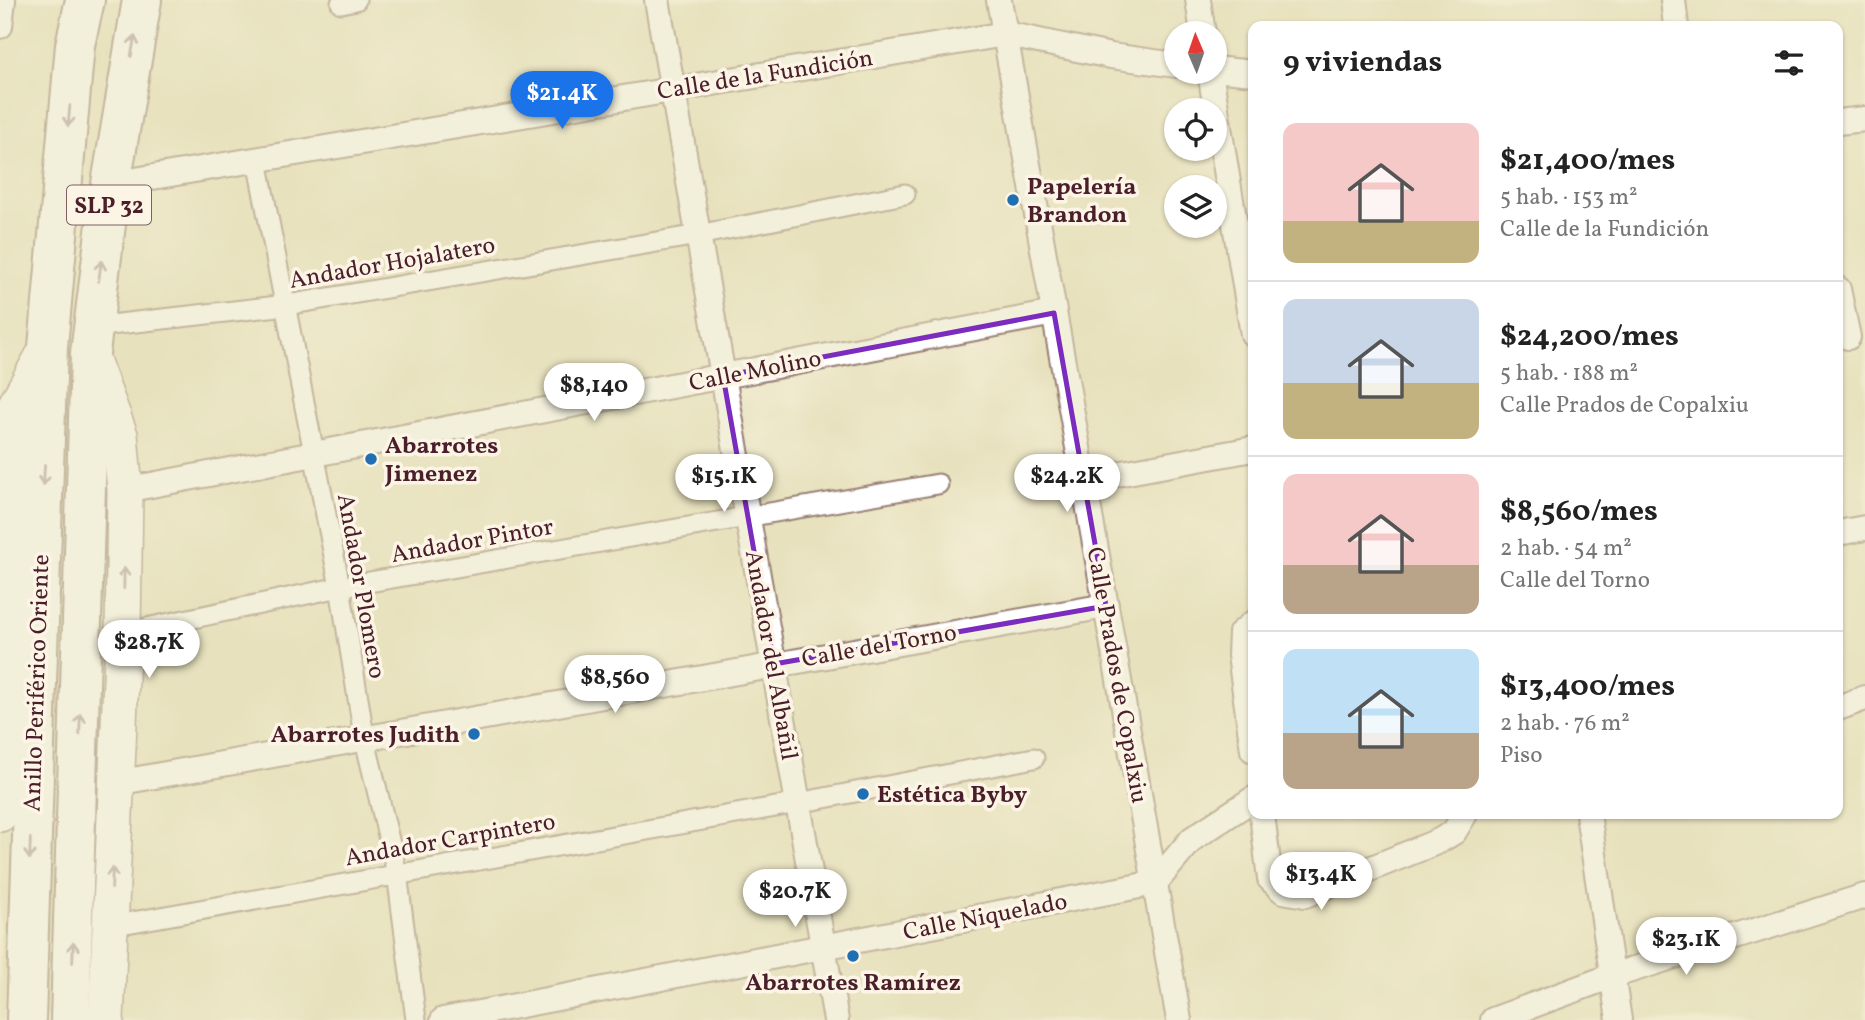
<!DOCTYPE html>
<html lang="es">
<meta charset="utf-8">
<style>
:root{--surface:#fff;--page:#f2f2f2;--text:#222;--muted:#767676;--line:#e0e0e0;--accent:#1a73e8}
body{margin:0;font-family:Vollkorn,serif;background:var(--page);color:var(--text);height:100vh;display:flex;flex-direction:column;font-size:26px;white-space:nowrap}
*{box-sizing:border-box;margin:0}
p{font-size:23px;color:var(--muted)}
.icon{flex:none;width:38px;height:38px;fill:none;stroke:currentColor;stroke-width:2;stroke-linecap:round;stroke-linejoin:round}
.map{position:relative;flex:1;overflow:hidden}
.drawer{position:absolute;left:1248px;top:21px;width:595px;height:798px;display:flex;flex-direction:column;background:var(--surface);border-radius:14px;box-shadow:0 2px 5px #0004}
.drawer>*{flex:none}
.needle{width:46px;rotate:358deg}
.controls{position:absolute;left:1164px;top:21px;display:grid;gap:14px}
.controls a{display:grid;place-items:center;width:63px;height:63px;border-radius:50%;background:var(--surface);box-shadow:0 2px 5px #0004;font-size:35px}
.price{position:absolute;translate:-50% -60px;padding:0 16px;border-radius:24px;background:#fff;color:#222;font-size:23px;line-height:46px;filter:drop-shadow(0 2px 4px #0008)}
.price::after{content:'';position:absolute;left:50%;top:42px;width:21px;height:16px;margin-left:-10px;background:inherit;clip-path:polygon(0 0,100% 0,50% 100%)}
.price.selected{background:var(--accent);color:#fff}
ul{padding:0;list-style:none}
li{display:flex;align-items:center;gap:21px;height:175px;padding:0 35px}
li+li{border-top:2px solid var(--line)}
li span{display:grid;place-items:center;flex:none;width:196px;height:140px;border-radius:14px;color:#555}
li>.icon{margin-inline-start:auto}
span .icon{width:84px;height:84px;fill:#fffc;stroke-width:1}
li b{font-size:30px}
h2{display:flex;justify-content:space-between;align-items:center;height:84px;padding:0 35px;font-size:30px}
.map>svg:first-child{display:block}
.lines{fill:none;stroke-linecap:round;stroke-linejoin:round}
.pedestrian-casing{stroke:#988074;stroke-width:23}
.minor-casing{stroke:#988074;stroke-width:28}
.secondary-casing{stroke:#988074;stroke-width:38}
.trunk-casing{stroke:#988074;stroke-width:42}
.pedestrian{stroke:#fff;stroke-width:19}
.minor{stroke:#fff;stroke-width:24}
.secondary{stroke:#fff;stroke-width:35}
.trunk{stroke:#fff;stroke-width:38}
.oneway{stroke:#ae9aa0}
.marked{fill:none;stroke:#7b2cbf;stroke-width:5;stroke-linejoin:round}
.poi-dot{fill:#1f6fb2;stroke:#fcf5e5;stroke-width:2.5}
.labels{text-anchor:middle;stroke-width:7;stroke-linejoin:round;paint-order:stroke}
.shield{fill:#fcf5e5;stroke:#7f5f63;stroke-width:2}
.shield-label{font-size:23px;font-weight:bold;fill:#4a1f2b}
.street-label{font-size:24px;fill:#4a1f2b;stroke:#fcf5e5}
.poi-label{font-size:24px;font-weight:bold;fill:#4a1f2b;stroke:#fcf5e5;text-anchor:start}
</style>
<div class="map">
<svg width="1865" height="1020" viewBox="0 0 1865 1020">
<rect width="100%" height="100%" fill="#fcf5e5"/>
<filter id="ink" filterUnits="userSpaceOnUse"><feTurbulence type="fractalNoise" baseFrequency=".0143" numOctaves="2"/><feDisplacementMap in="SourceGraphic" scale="14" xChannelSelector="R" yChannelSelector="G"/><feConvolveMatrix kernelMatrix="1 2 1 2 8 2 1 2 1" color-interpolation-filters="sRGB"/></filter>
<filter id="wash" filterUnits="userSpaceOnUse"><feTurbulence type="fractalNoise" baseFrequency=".00686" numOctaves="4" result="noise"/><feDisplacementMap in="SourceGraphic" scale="28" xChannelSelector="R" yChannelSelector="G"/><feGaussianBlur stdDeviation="1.57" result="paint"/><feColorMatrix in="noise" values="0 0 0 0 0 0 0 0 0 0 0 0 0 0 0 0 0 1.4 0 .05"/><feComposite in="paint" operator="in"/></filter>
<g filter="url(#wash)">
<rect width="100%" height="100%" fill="#e7e1be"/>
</g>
<g filter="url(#ink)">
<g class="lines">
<defs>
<g id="pedestrian">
<path d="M341 3 356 0"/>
<path d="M257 160 340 587 364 736 397 873 416 1020"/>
<path d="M92 327 287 305 698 235 905 194"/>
<path d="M123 633 340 587 938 484"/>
<path d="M110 926 798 803 1034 758"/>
</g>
<g id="minor">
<path d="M657 0 836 1020"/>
<path d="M999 0 1179 1020"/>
<path d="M1198 0 1203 33"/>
<path d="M1673 0 1676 26"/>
<path d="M0 26 3 0"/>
<path d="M1214 69 1253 73"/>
<path d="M1210 72 1253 334"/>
<path d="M1838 122 1865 119"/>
<path d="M111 184 1005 34 1111 56 1176 65"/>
<path d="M1838 289 1848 337"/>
<path d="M1084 480 1253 449"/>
<path d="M125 490 1054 313"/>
<path d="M1838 533 1865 528"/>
<path d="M1253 623 1241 633 1240 655 1253 750"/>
<path d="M1838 708 1865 698"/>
<path d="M116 783 1106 606"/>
<path d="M1262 814 1270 879 1283 891 1305 895 1439 841 1454 832 1465 814"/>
<path d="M1588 814 1619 1020"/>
<path d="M443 1020 1155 883 1192 839 1253 799"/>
<path d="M1493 1020 1612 976 1865 896"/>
</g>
<g id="secondary">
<path d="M91 357 120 435 125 490 123 633 106 1020"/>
<path d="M0 814 13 410 48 347"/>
</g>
<g id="trunk">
<path d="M26 1020 48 347 75 45 85 0"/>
<path d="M70 1020 90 353 111 184 142 0"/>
</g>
</defs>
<use href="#pedestrian" class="pedestrian-casing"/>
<use href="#minor" class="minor-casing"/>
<use href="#secondary" class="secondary-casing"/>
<use href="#trunk" class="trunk-casing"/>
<use href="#pedestrian" class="pedestrian"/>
<use href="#minor" class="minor"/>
<use href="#secondary" class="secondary"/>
<use href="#trunk" class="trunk"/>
</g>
<defs><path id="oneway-shaft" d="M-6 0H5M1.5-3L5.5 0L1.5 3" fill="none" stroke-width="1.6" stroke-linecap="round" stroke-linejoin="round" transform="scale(1.75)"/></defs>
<g class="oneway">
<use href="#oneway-shaft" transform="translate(133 46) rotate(-80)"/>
<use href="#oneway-shaft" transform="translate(69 116) rotate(95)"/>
<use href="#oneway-shaft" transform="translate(100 271) rotate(-82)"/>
<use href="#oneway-shaft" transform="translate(44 475) rotate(93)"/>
<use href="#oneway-shaft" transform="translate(124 578) rotate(-89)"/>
<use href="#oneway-shaft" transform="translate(80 724) rotate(-88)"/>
<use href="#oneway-shaft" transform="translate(30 849) rotate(92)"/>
<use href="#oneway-shaft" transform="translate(112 878) rotate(-88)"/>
<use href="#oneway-shaft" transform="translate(73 952) rotate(-88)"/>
</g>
</g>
<path d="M0 0H1865V1020H0ZM1054 313 1106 606 774 664 723 376Z" fill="#e7e1be" fill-opacity=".55" fill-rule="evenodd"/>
<path class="marked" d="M1054 313 1106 606 774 664 723 376Z"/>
<g class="poi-dot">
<circle cx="1013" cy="200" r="7"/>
<circle cx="371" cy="459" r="7"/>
<circle cx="474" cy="734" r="7"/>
<circle cx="863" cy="794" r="7"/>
<circle cx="853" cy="956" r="7"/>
</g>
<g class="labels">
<rect class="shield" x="67" y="185.5" width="84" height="39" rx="5"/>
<g class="shield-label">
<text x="109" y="213">SLP 32</text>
</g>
<g class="street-label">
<text transform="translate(765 74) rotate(-9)" y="8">Calle de la Fundición</text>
<text transform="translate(392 262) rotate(-10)" y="8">Andador Hojalatero</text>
<text transform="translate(755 370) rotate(-11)" y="8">Calle Molino</text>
<text transform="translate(472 540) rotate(-10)" y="8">Andador Pintor</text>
<text transform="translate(362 586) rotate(80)" y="8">Andador Plomero</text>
<text transform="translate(879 645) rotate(-10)" y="8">Calle del Torno</text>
<text transform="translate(772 655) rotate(80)" y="8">Andador del Albañil</text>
<text transform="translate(1118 675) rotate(80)" y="8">Calle Prados de Copalxiu</text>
<text transform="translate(36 683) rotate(-88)" y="8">Anillo Periférico Oriente</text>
<text transform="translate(450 839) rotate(-10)" y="8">Andador Carpintero</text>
<text transform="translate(985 916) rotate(-11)" y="8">Calle Niquelado</text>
</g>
<g class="poi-label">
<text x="1027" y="194">Papelería<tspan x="1027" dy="28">Brandon</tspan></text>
<text x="385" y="453">Abarrotes<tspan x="385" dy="28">Jimenez</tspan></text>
<text x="460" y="742" text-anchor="end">Abarrotes Judith</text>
<text x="877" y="802">Estética Byby</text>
<text x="853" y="990" text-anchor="middle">Abarrotes Ramírez</text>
</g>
</g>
</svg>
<div class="controls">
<a><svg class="needle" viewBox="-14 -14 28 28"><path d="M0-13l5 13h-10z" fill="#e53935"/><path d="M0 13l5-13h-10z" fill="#767676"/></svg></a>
<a><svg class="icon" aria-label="locate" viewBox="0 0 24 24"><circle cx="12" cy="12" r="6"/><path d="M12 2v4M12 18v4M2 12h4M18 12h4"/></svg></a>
<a><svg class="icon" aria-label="layers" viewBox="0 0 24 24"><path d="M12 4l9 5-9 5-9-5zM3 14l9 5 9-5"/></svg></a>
</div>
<b class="price selected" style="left:562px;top:131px">$21.4K</b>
<b class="price" style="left:594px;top:423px">$8,140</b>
<b class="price" style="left:724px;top:514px">$15.1K</b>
<b class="price" style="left:1067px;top:514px">$24.2K</b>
<b class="price" style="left:149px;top:680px">$28.7K</b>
<b class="price" style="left:615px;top:715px">$8,560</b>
<b class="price" style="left:1321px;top:912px">$13.4K</b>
<b class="price" style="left:795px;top:929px">$20.7K</b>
<b class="price" style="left:1686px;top:977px">$23.1K</b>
<section class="drawer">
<h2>9 viviendas<svg class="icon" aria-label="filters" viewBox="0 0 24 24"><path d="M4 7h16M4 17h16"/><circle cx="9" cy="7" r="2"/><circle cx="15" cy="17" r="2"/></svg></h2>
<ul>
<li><span style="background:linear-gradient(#f6c9c9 70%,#c2b280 0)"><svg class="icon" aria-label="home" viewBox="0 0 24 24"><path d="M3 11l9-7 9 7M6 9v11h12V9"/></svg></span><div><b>$21,400/mes</b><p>5 hab. · 153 m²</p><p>Calle de la Fundición</p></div></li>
<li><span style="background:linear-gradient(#c9d6e8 60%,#c2b280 0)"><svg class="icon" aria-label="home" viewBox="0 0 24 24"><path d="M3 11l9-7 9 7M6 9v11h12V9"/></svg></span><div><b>$24,200/mes</b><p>5 hab. · 188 m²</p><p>Calle Prados de Copalxiu</p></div></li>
<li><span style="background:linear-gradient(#f6c9c9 65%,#b9a48a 0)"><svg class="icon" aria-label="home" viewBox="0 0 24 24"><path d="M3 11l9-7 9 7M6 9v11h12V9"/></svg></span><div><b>$8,560/mes</b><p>2 hab. · 54 m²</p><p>Calle del Torno</p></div></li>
<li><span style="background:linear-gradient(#bfe0f5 60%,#b9a48a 0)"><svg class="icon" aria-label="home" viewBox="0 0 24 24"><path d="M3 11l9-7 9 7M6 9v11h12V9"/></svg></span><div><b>$13,400/mes</b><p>2 hab. · 76 m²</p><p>Piso</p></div></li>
</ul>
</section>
</div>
